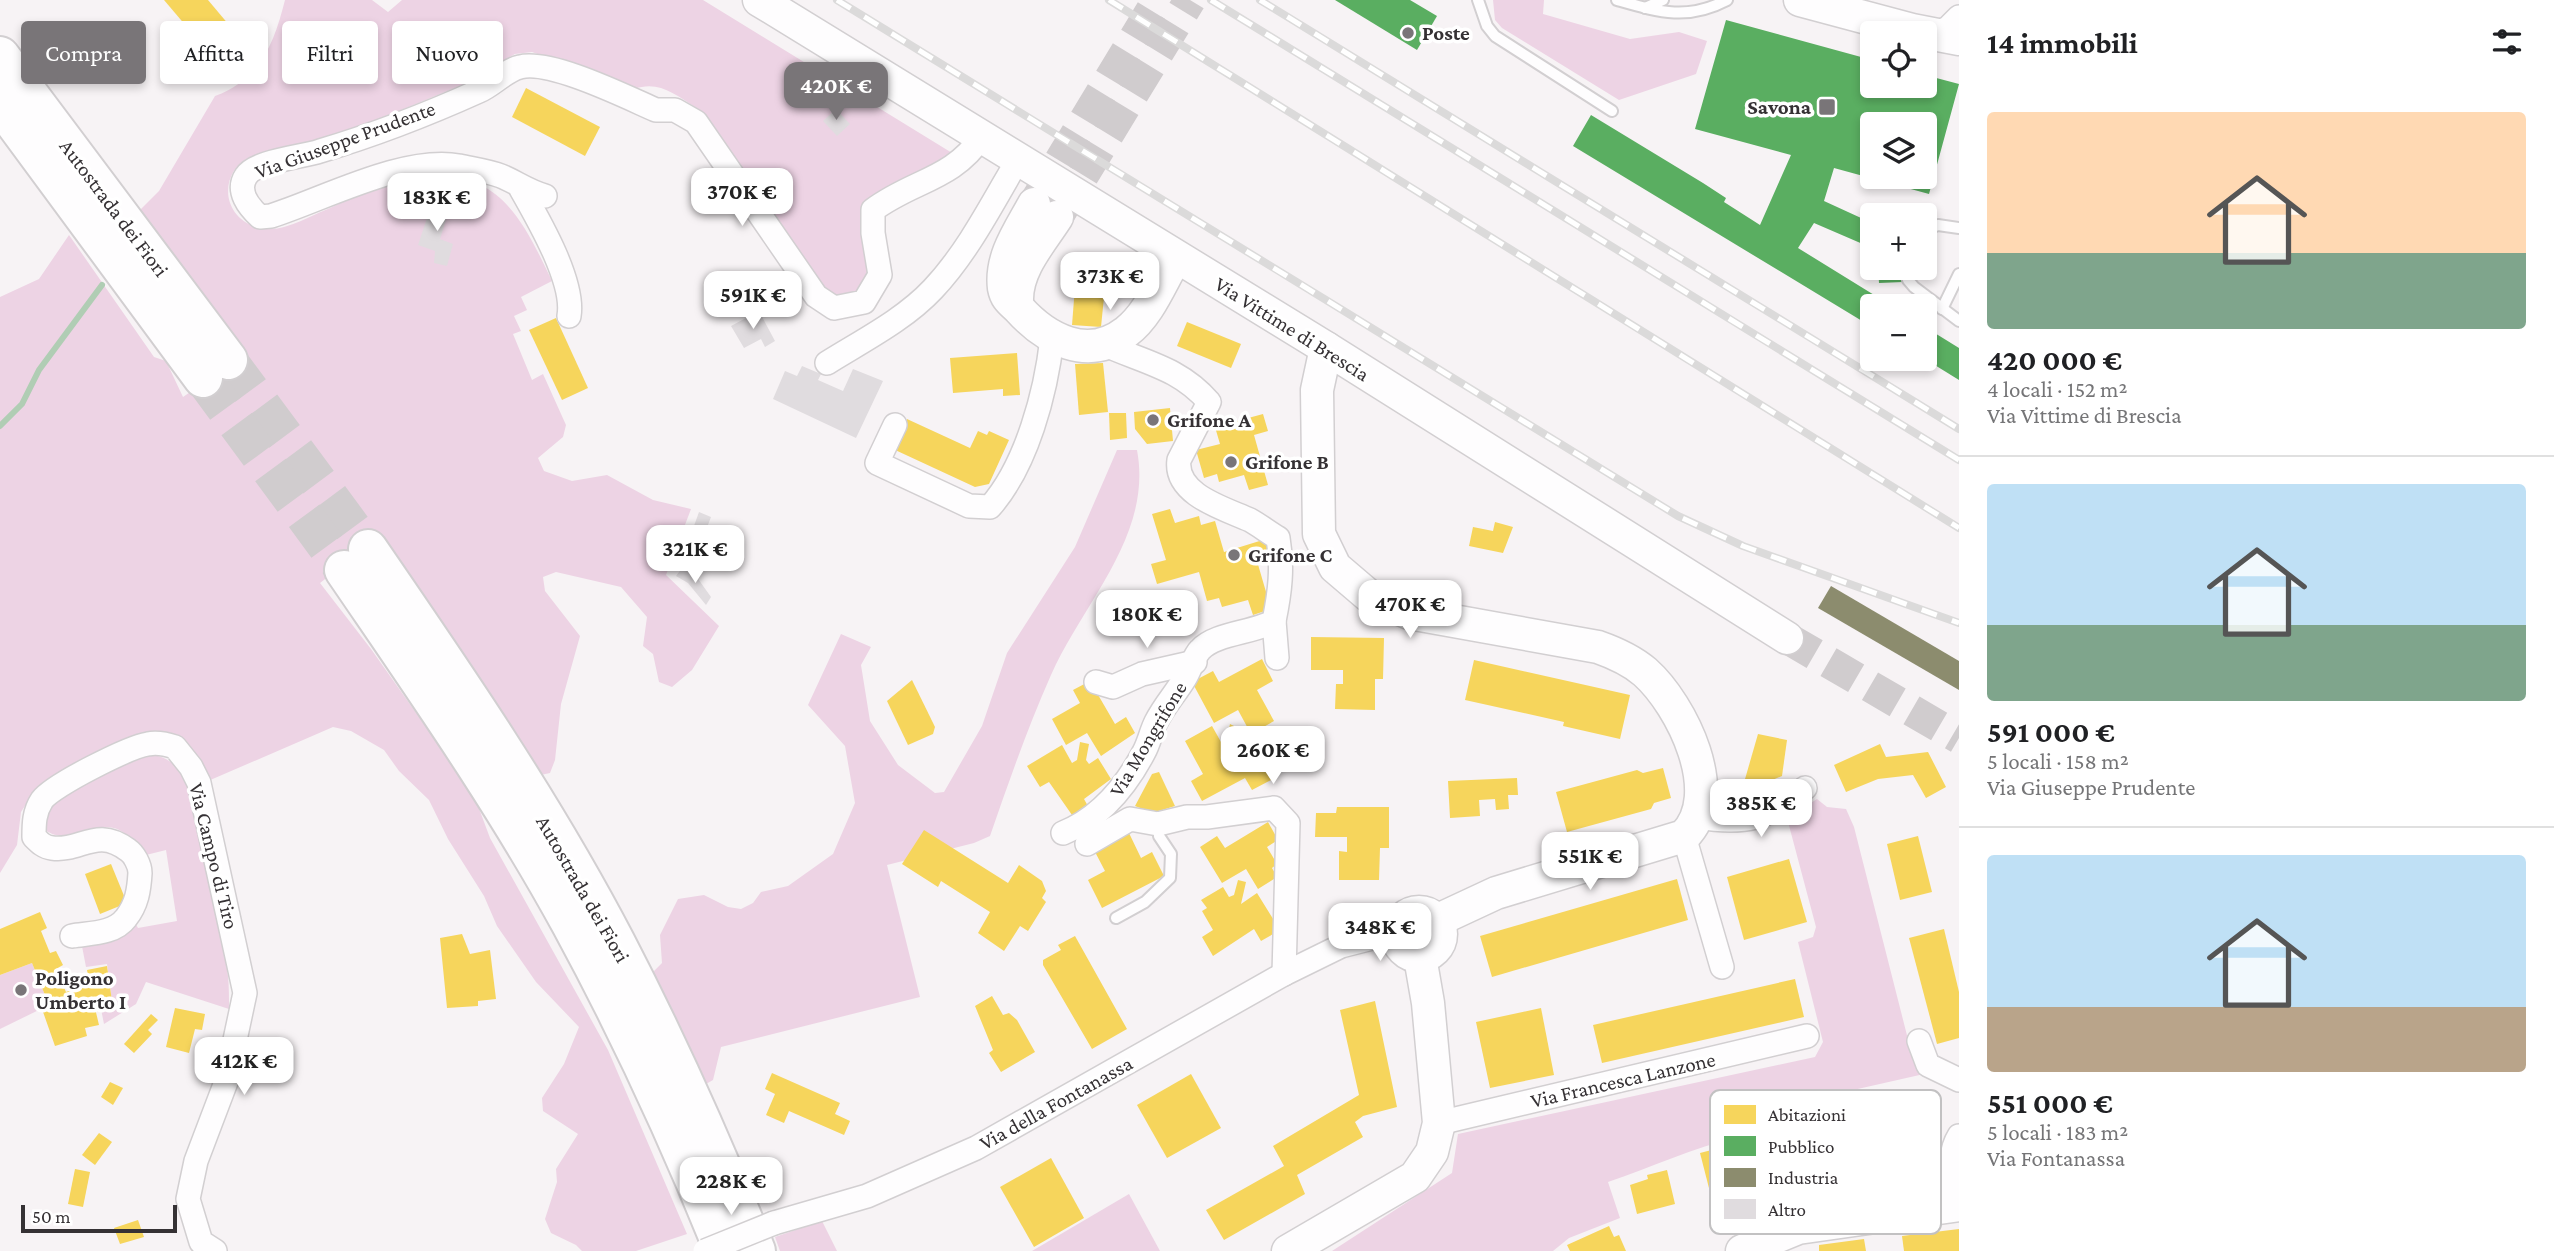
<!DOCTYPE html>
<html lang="it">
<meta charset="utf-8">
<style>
:root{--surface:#fff;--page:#f2f2f2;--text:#202124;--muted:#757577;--line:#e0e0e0;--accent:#797578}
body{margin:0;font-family:"Crimson Pro",serif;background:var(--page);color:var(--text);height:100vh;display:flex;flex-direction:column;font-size:26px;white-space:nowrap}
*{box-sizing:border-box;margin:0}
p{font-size:23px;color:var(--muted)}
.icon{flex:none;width:38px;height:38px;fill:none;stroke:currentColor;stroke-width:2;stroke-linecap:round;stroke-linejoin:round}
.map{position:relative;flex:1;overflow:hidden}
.side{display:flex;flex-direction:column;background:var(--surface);width:595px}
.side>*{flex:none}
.banner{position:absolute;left:21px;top:21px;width:665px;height:63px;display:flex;gap:14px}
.buttons{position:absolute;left:1860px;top:21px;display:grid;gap:14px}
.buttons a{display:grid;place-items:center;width:77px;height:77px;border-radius:7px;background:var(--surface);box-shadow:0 4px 10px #0003;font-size:35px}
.scale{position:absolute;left:21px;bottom:18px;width:156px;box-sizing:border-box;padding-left:7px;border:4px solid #353134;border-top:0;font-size:19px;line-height:24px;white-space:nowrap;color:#353134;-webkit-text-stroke:5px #fff;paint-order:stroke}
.price{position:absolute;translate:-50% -60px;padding:0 16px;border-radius:14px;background:#fff;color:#222;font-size:23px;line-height:46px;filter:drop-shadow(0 2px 4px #0008)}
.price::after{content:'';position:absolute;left:50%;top:42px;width:21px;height:16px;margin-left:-10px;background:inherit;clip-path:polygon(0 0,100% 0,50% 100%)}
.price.current{background:var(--accent);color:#fff}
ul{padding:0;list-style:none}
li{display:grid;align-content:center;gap:14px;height:371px;padding:0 28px}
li+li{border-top:2px solid var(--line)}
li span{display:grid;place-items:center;height:217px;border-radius:7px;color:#555}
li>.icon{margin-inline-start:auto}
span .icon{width:126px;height:126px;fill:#fffc;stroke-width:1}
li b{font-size:30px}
h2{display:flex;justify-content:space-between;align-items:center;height:84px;padding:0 28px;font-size:30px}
.chip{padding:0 24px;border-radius:7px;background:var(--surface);box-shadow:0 4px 10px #0003;font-size:24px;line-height:63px}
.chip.current{background:var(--accent);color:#fff}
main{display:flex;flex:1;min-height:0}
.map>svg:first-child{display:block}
.green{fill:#edd3e4}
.homes{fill:#f6d55c}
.public{fill:#5aae61;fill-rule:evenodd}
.industry{fill:#8c8c6e}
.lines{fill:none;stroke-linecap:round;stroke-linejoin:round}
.stream{stroke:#b0cdb4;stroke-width:6}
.building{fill:#e0dcdf}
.secondary-tunnel{stroke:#d0ccce;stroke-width:32;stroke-dasharray:32 16;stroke-linecap:butt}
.highway-tunnel{stroke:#d0ccce;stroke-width:38;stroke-dasharray:38 19;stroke-linecap:butt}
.lane-casing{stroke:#d2cfd1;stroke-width:14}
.street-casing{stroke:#d2cfd1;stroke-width:26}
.secondary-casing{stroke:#d2cfd1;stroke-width:35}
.highway-casing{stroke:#d2cfd1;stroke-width:42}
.lane{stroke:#fefdfe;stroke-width:10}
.street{stroke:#fefdfe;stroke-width:23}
.secondary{stroke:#fefdfe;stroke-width:32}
.highway{stroke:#fefdfe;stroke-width:38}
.rail-casing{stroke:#dbdada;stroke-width:8}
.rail{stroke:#fff;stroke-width:5;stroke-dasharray:16;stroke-linecap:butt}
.street-bridge-casing{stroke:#d2cfd1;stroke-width:26;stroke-linecap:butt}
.street-bridge{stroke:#fefdfe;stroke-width:23}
.poi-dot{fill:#797578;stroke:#fff;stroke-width:2.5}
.labels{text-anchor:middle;stroke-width:7;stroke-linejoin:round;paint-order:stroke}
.poi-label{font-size:21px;font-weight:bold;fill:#353134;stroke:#fff;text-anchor:start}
.street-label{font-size:21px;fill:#353134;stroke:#fff}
.key{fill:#fff;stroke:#c2c1c2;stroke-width:2}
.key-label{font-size:19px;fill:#353134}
</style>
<main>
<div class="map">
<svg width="1959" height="1251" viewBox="0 0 1959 1251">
<rect width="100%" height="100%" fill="#f7f3f5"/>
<g class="green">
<path d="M285 0H372L388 12 402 0H703L957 156 877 196C873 229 876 330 818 285L695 107C675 94 658 80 634 89L532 52 515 54 462 85 321 143 250 157C215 174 222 227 270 229 289 229 312 215 330 208 348 201 365 188 383 183 393 180 404 180 414 178 497 165 521 216 552 281L521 297 527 310 514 316 521 331 513 334 532 380 543 374 566 425 563 437 538 458 544 471 572 481 607 475 653 500 691 509 666 575 719 626 692 670 672 687 659 682 653 654 643 646 647 617 621 587 556 572 543 577 545 591 580 636 561 704 555 760 550 773 536 776 373 542 320 583 371 649 474 795 490 838 608 1050 687 1234 636 1251H582L576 1245 551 1233 545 1219 557 1182 556 1169 578 1134 543 1111 542 1098 564 1064 579 1027 536 982 497 926 484 896 448 839 429 800 399 771 384 750 351 731 333 727 208 781C202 767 195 749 183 739 149 712 64 776 32 795L21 812 17 845 0 873V297L39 279 69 235 154 357 166 361 183 397 241 357 136 214 159 191 215 96C261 79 274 43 285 0Z"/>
<path d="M1493 0H1544L1543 14 1630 39 1679 32 1707 41 1696 74 1619 100 1502 28 1495 20Z"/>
<path d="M1117 450H1137C1153 535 1084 601 1051 675 1028 727 1009 781 990 836L974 843 887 865 920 997 721 1047 713 1080 706 1084 651 974 662 963 660 935 678 899 704 895 728 907 741 909 753 903 761 892 788 886 833 854 855 803 845 746 808 705 841 634 871 647 861 665 870 721 898 765 935 793 944 792 982 726 1007 653 1075 547Z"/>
<path d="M142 754C157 754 170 758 180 771 195 790 226 946 228 976 229 987 229 998 229 1009L146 982 136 1004 104 1024 100 1004 112 1002 107 964 86 967 81 941 134 921 138 928 177 921 166 850 142 856C110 795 80 854 45 830L43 812 50 801Z"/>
<path d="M1817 799 1827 807 1846 809 1854 827 1912 1055 1924 1074 1734 1117 1738 1137C1693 1148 1652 1167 1608 1182L1620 1218 1569 1238 1553 1251H1332L1452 1173 1458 1134 1815 1057 1823 1042 1798 942 1813 937 1816 927 1787 818Z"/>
<path d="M32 963 49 1005 0 1029V975Z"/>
<path d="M1129 1194 1160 1251H1032Z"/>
<path d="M822 1221 837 1251H780L775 1237Z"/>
</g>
<g class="homes">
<path d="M164 0H208L245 44 220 66Z"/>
<path d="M526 88 600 127 585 156 512 117Z"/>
<path d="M1076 274 1106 277 1101 327 1072 325Z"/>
<path d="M556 318 588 388 562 400 529 330Z"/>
<path d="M1187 322 1241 344 1231 368 1177 346Z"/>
<path d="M1017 353 1020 395 1003 396V389L953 393 950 358Z"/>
<path d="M1103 363 1108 412 1079 415 1075 364Z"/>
<path d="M1170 408 1173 441 1147 444 1135 429 1134 412Z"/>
<path d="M1109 413H1126L1127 438 1110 440Z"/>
<path d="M1263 414 1268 431 1254 435 1268 485 1249 490 1244 475 1219 482 1217 474 1204 478 1196 450 1220 444 1215 427Z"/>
<path d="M907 419 970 448 978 431 987 435 989 431 1009 440 989 484 975 487 893 449Z"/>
<path d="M1170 509 1175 523 1199 516 1201 525 1215 521 1224 552 1266 539 1271 556 1257 561 1271 609 1253 615 1248 600 1222 607 1219 598 1207 601 1199 572 1157 584 1151 564 1166 560 1152 514Z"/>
<path d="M1495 522 1513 527 1503 553 1469 546 1473 527 1493 531Z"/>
<path d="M1311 637 1384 638 1383 679H1375V710L1335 709 1336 684H1343V670H1311Z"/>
<path d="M1262 659 1273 681 1257 690 1274 721 1251 734 1238 710 1214 723 1192 682 1213 671 1219 682Z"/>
<path d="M1474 660 1630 695 1620 739 1563 726 1564 722 1465 700Z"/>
<path d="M912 680 935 727 933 734 908 745 887 701Z"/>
<path d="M1090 681 1115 724 1126 717 1135 733 1101 756 1087 733 1066 745 1052 719 1080 703 1073 690Z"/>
<path d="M1230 724 1236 727 1233 747 1249 739 1271 780 1252 790 1245 778 1202 801 1191 781 1203 774 1185 741 1212 726 1221 742 1226 743Z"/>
<path d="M1758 734 1787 740 1782 776 1741 793Z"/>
<path d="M1080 742 1089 744 1086 760 1089 764 1098 758 1111 779 1084 799 1089 808 1072 815 1049 782 1040 787 1027 766 1062 745 1072 763 1077 760Z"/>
<path d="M1880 744 1886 757 1928 752 1946 787 1926 798 1913 775 1878 779 1846 792 1834 765Z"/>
<path d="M1663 768 1671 798 1654 803 1651 809 1567 832 1556 792 1637 770 1643 773Z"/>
<path d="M1159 772 1175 806 1153 813 1135 806 1152 774Z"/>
<path d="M1517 778 1518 795H1508L1509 809 1496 810 1495 799 1479 800 1480 816 1450 818 1448 781Z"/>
<path d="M1337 807H1389V848H1380L1379 880H1339V851L1347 852V837H1315L1316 813H1336Z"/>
<path d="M1268 822 1278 840 1267 847 1277 864 1272 868 1277 877 1258 889 1246 869 1222 883 1200 847 1217 836 1225 848Z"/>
<path d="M924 830 1008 883 1019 865 1042 881 1046 891 1042 898 1046 902 1028 931 1020 926 1004 951 978 933 990 912 941 881 938 887 902 864Z"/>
<path d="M1129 833 1141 858 1152 852 1164 876 1102 908 1088 880 1105 871 1094 850Z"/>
<path d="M1918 836 1932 892 1900 900 1887 844Z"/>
<path d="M1789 859 1807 922 1744 940 1727 877Z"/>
<path d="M111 864 127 903 100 914 85 874Z"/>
<path d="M1677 879 1688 920 1492 977 1480 936Z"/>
<path d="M1238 880 1246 882 1241 904 1257 893 1280 930 1261 941 1254 929 1213 956 1202 937 1213 930 1202 911 1207 908 1201 900 1223 887 1229 897 1234 895Z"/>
<path d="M40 912 47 928 41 931 50 953 56 951 63 965 56 969 66 992 77 988 75 978 88 976 87 970 107 966 112 1001 94 1004 99 1025 85 1028 87 1036 55 1046 42 1009 49 1005 32 963 0 975V929Z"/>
<path d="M1944 929 1959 992V1038L1937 1044 1909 938Z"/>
<path d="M462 934 470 954 490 950 496 999 478 1001V1006L447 1008 440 938Z"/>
<path d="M1075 936 1127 1029 1092 1049 1043 965V960L1061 950 1058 945Z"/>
<path d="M1795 979 1804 1017 1602 1063 1593 1025Z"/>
<path d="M992 996 1003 1015 1009 1013 1017 1020 1035 1052 1001 1072 989 1053 993 1050 975 1006Z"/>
<path d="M1375 1001 1397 1107 1363 1116 1355 1122 1363 1137 1297 1175 1305 1194 1224 1240 1206 1210 1284 1166 1273 1146 1359 1095 1340 1010Z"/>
<path d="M175 1008 205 1014 202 1030 195 1029 189 1053 166 1047Z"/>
<path d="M1541 1008 1554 1075 1490 1088 1476 1022Z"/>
<path d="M151 1014 158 1020 148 1030 152 1034 134 1053 124 1044Z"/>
<path d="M772 1073 840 1103 835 1114 850 1121 844 1135 789 1111 784 1123 766 1115 775 1094 765 1089Z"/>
<path d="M1191 1074 1221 1128 1167 1158 1137 1105Z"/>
<path d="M110 1082 123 1088 113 1105 101 1097Z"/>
<path d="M99 1133 112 1142 95 1165 82 1155Z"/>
<path d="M1727 1146 1747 1224 1720 1231 1700 1153Z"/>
<path d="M1051 1158 1084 1218 1034 1247 1000 1187Z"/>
<path d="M75 1169 90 1172 83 1207 68 1204Z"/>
<path d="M1667 1170 1675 1204 1637 1214 1630 1185 1648 1179 1647 1175Z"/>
<path d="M138 1220 144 1237 120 1244 114 1228Z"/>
<path d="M1609 1226 1614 1237 1619 1235 1626 1251H1570L1567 1245Z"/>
<path d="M1959 1229V1251H1904L1902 1236Z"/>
<path d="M1864 1239 1866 1251H1819V1245Z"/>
</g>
<g class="public">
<path d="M1335 0H1410L1437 16 1417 50Z"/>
<path d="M1726 20 1872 60V86H1925V75L1959 84 1929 194 1834 168 1824 201 1872 223V248L1814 223 1798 248 1892 306H1872V327L1573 146 1591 115 1703 183 1726 198 1724 202 1760 225 1791 155 1695 129ZM1872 124H1925V177H1872Z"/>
<path d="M1878 268H1901L1903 282 1879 283Z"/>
<path d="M1925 327 1959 348V380L1925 359Z"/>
</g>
<path class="industry" d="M1831 586 1959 661V690L1818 608Z"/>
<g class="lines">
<path class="stream" d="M0 426 22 404 39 370 102 285"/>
</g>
<g class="building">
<path d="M836 109 850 124 837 136 823 121Z"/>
<path d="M433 200 450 207 440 239 453 244 447 266 434 263 435 251 418 245Z"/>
<path d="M759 311 775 341 765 347 761 339 744 348 731 326Z"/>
<path d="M802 366 821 374 818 380 843 391 853 369 883 381 856 438 773 399 785 371 797 376Z"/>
<path d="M699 512 711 517 706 530 727 537 718 564 707 560 704 565 694 561 697 552 686 548Z"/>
<path d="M682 568 696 576 711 597 706 605 688 583 676 576Z"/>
</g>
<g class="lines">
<g class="secondary-tunnel">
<path d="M1035 202 1158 0"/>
<path d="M1058 216 1190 0"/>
<path d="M1787 638 1959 738"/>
</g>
<g class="highway-tunnel">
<path d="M228 360 368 549"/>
<path d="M203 378 344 570"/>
</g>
<defs>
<g id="lane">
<path d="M1478 0 1487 26 1495 36 1612 111"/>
<path d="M1617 0C1659 12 1687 21 1727 0"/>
<path d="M1645 8 1663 0"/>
<path d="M1925 230 1938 225 1959 228"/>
<path d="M1906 268 1908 280 1914 287 1959 321"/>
<path d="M1942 309 1959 274"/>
<path d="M1116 918 1145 902 1170 878 1171 854 1159 836 1158 824"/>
</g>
<g id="street">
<path d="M1935 34 1948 28 1959 17"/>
<path d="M521 189C538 219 575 282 569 316"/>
<path d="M545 196C527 191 516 182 501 176 488 171 472 169 459 166 404 156 324 199 271 216L260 217C249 207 236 191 246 176 255 161 303 157 320 151 374 135 428 114 479 91 493 85 506 70 520 67 550 59 626 97 656 110H675L696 122 816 296 834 308 864 302 880 275 873 233V210C913 180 953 180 982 136"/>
<path d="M827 363C862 341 904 320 933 289 968 252 993 202 1019 158"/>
<path d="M895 425 877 463 969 506 990 507C1027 465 1046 392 1052 338"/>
<path d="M1274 621 1277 658"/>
<path d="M1096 682 1113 687 1142 674 1195 662"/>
<path d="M1698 817C1744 825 1769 819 1805 788"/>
<path d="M1063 833C1100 818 1125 788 1144 752 1149 743 1151 732 1156 722 1164 706 1176 693 1185 678 1190 670 1194 656 1200 650 1215 633 1254 633 1274 621 1280 592 1283 567 1278 538 1268 532 1259 525 1250 520 1226 509 1174 495 1179 460L1209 402C1179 367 1142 362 1101 343"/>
<path d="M1684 836 1722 967"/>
<path d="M1087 844 1130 819 1158 824 1187 817H1207L1274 808 1288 823 1284 974"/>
<path d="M72 936C90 933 114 934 126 918 137 904 139 890 140 873 140 865 134 854 128 850 96 826 81 852 52 848 44 847 40 843 34 837 34 824 34 812 42 800 53 785 129 747 148 744 157 742 166 744 175 747L191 767 199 783 245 993 226 1082 196 1161 188 1199 201 1242 215 1251"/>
<path d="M1919 1041 1928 1065 1959 1080"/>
<path d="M1439 1123 1807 1036"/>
<path d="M1954 1205C1954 1180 1946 1157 1959 1136"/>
<path d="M774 1223 867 1196 976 1148 1284 974 1341 946 1396 932"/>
</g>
<g id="secondary">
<path d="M759 0 1326 348 1787 638"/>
<path d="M1800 0 1912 30 1959 39"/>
<path d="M1034 204C1020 230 1000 257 1004 288 1006 299 1012 302 1019 309 1046 339 1088 362 1126 332 1149 315 1161 282 1176 257"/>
<path d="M1017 299C1017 268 1041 242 1057 217"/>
<path d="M1326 348 1317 390 1319 534 1335 567 1369 596 1409 613 1598 647C1615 653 1631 660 1645 672 1682 705 1726 795 1684 836L1496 893 1438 920"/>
<circle cx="1419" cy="934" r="22"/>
<path d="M1288 1251 1415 1177 1432 1152 1439 1123 1428 1003 1420 957"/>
<path d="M1742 1251 1798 1228 1959 1205"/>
</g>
<g id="highway">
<path d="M0 56 228 360"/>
<path d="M0 103 203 378"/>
<path d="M368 549C456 677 544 805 616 943 668 1043 714 1146 756 1251"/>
<path d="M344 570C423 686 504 801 571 924 628 1029 679 1139 724 1251"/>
</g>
</defs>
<use href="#lane" class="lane-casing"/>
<use href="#street" class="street-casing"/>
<use href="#secondary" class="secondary-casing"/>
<use href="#highway" class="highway-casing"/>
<use href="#lane" class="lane"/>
<use href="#street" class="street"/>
<use href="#secondary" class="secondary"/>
<use href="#highway" class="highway"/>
<defs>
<g id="rail">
<path d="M837 0 1678 516 1743 546 1959 623"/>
<path d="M1109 0 1959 528"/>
<path d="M1211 0 1959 460"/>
<path d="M1260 0 1959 429"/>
</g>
</defs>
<use href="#rail" class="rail-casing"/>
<use href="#rail" class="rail"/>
<defs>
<path id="street-bridge" d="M705 1251 774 1223"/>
</defs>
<use href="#street-bridge" class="street-bridge-casing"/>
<use href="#street-bridge" class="street-bridge"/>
</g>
<g class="poi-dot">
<circle cx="1408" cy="33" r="7"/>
<rect x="1818" y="98" width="18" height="18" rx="3.5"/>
<circle cx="1153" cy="420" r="7"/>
<circle cx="1231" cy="462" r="7"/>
<circle cx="1234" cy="555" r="7"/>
<circle cx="21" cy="990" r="7"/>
</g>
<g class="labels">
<g class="poi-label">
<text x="1422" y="40">Poste</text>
<text x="1811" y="114" text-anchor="end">Savona</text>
<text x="1167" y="427">Grifone A</text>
<text x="1245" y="469">Grifone B</text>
<text x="1248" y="562">Grifone C</text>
<text x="35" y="985">Poligono<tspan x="35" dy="24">Umberto I</tspan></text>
</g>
<g class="street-label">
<text transform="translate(345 140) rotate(-20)" y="7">Via Giuseppe Prudente</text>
<text transform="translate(114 208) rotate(53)" y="7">Autostrada dei Fiori</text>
<text transform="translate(1292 329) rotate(32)" y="7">Via Vittime di Brescia</text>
<text transform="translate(1148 739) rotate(-59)" y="7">Via Mongrifone</text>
<text transform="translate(214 856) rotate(76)" y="7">Via Campo di Tiro</text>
<text transform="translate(583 889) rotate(60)" y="7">Autostrada dei Fiori</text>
<text transform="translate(1623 1080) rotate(-13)" y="7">Via Francesca Lanzone</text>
<text transform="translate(1056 1103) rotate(-29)" y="7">Via della Fontanassa</text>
</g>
</g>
<rect x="1710" y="1090" width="231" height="144" rx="10" class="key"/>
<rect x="1724" y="1105" width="32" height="19" fill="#f6d55c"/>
<rect x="1724" y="1136" width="32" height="20" fill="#5aae61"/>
<rect x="1724" y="1168" width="32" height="19" fill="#8c8c6e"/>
<rect x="1724" y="1199" width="32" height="20" fill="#e0dcdf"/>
<g class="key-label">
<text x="1768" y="1121">Abitazioni</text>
<text x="1768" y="1153">Pubblico</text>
<text x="1768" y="1184">Industria</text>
<text x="1768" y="1216">Altro</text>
</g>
</svg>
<div class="buttons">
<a><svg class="icon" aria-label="locate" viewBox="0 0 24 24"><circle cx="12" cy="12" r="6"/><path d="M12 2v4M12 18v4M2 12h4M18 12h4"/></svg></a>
<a><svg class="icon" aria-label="layers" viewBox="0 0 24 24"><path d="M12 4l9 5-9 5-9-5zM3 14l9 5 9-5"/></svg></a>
<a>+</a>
<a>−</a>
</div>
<div class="scale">50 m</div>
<b class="price current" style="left:836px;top:122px">420K €</b>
<b class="price" style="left:742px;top:228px">370K €</b>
<b class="price" style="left:437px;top:233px">183K €</b>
<b class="price" style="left:1110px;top:312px">373K €</b>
<b class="price" style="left:753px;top:331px">591K €</b>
<b class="price" style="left:695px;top:585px">321K €</b>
<b class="price" style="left:1410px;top:640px">470K €</b>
<b class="price" style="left:1147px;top:650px">180K €</b>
<b class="price" style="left:1273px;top:786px">260K €</b>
<b class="price" style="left:1761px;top:839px">385K €</b>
<b class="price" style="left:1590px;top:892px">551K €</b>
<b class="price" style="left:1380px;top:963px">348K €</b>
<b class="price" style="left:244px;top:1097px">412K €</b>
<b class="price" style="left:731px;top:1217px">228K €</b>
<div class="banner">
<a class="chip current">Compra</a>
<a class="chip">Affitta</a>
<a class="chip">Filtri</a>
<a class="chip">Nuovo</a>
</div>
</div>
<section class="side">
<h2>14 immobili<svg class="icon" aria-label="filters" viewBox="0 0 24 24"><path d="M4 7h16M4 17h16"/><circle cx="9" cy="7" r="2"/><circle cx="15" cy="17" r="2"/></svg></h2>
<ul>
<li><span style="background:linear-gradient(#ffd9b3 65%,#7fa58c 0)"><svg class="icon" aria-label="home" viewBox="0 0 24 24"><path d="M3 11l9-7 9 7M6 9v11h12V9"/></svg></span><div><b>420 000 €</b><p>4 locali · 152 m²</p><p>Via Vittime di Brescia</p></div></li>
<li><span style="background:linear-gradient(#bfe0f5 65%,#7fa58c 0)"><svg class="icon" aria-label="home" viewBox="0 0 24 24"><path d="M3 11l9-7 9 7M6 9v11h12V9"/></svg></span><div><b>591 000 €</b><p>5 locali · 158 m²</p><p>Via Giuseppe Prudente</p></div></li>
<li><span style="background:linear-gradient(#bfe0f5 70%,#b9a48a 0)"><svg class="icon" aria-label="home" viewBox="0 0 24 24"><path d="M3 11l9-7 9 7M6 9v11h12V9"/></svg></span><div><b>551 000 €</b><p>5 locali · 183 m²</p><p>Via Fontanassa</p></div></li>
</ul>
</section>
</main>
